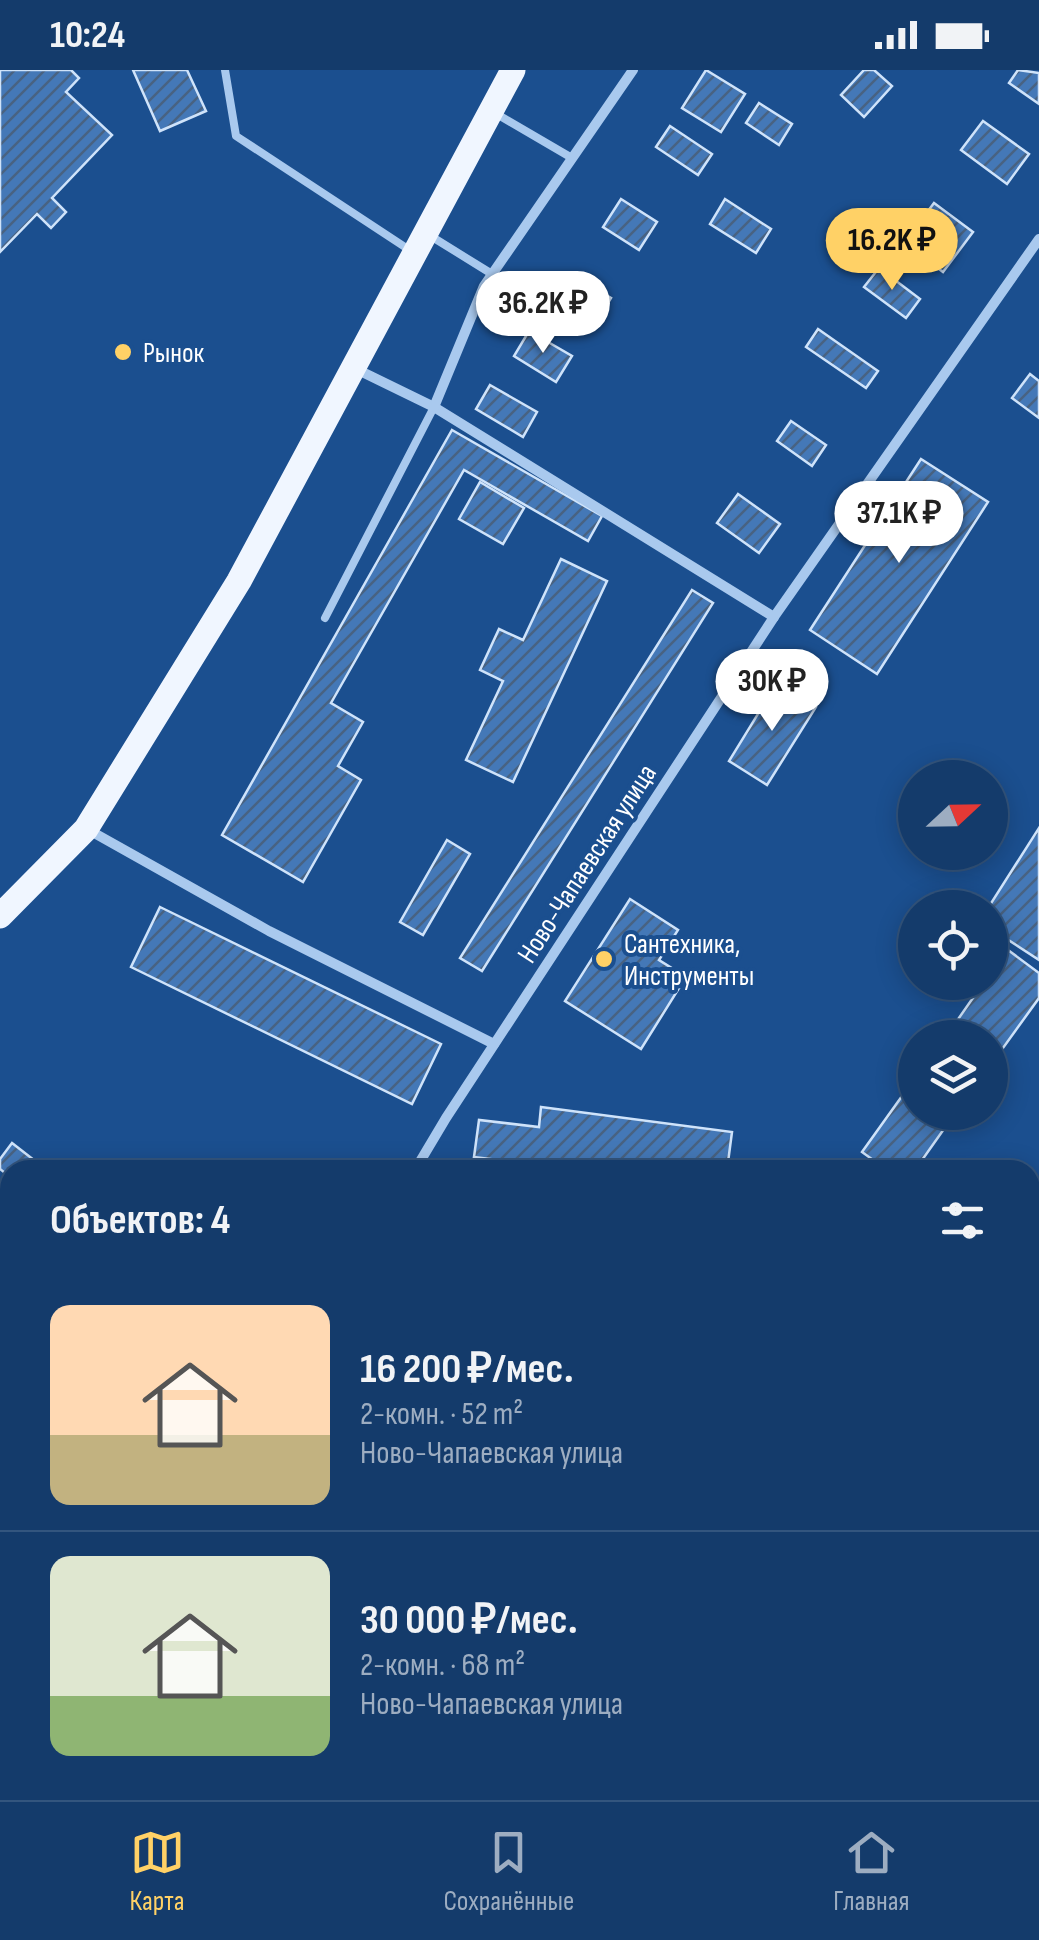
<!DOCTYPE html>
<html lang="ru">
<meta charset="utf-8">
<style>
:root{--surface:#143b6b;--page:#1d4271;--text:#f1f3f6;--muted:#9dadc1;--line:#33557e;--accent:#ffd166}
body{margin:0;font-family:"Sofia Sans Condensed",sans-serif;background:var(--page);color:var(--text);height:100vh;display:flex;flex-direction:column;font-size:38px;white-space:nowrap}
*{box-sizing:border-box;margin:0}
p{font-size:32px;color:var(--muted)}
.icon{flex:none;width:55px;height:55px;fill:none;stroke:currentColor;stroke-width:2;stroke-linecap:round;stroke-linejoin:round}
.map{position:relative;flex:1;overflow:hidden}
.side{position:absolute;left:0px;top:1090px;width:1040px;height:640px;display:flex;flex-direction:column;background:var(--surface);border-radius:30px 30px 0 0;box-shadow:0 5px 25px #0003,0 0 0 2px var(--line)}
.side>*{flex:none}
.needle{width:65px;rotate:68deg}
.tools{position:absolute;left:898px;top:690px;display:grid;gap:20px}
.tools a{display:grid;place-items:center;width:110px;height:110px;border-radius:50%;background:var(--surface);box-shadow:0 5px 25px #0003,0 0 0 2px var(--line);font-size:50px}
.price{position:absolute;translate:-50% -85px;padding:0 22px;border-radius:35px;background:#fff;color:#222;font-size:32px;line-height:65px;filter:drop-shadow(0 2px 5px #0008)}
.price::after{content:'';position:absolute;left:50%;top:60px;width:30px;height:22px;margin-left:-15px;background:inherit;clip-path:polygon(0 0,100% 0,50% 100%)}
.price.selected{background:var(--accent);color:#111}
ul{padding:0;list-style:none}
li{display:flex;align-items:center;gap:30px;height:250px;padding:0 50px}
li+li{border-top:2px solid var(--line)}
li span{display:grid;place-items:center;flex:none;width:280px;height:200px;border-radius:20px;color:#555}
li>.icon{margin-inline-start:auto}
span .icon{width:120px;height:120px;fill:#fffc;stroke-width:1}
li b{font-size:42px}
h2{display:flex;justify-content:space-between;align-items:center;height:120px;padding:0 50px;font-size:42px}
.status{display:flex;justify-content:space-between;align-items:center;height:70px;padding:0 50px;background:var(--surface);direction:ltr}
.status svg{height:28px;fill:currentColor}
.menu{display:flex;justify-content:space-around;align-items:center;height:140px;border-top:2px solid var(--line);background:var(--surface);font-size:28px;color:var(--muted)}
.menu a{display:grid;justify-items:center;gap:5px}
.menu .selected{color:var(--accent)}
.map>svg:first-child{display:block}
.building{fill:url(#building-hatch);stroke:#cfe3fa;stroke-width:2.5}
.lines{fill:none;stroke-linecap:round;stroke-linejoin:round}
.service{stroke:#a9c9ee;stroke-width:8}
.minor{stroke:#a9c9ee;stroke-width:10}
.primary{stroke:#f0f6ff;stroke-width:25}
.rail-casing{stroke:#fff;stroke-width:11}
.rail{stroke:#1b4f8f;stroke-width:8;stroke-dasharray:22;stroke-linecap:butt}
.poi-dot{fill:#ffd166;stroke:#1b4f8f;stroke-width:4}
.labels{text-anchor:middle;stroke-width:8;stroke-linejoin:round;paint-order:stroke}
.poi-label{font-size:28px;fill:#fff;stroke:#1b4f8f;text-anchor:start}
.street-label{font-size:28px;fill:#fff;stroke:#1b4f8f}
</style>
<div class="status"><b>10:24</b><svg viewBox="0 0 49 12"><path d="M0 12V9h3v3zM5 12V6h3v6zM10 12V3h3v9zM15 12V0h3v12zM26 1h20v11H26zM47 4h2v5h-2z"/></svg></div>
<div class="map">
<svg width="1039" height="1730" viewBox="0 0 1039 1730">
<defs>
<pattern id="building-hatch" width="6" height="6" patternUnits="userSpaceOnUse" patternTransform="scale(2.5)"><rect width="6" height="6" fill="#4478b7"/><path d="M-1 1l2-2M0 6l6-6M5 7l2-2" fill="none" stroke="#486282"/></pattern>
</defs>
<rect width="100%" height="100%" fill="#1b4f8f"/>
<g class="building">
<path d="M0 0H71L79 8 66 22 112 65 52 128 66 142 51 158 37 144 0 182Z"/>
<path d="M133 0H187L206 41 160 61Z"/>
<path d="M706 0 745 24 721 62 682 38Z"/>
<path d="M864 0H874L892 16 864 47 841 25Z"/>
<path d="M1018 0 1039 3V34L1009 13Z"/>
<path d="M759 33 792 54 779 75 746 53Z"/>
<path d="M983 51 1029 84 1007 114 961 80Z"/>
<path d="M670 56 712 84 698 105 656 77Z"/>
<path d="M621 129 657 152 639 180 603 157Z"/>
<path d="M725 129 771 159 756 183 710 154Z"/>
<path d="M934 133 973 162 943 202 904 173Z"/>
<path d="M879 198 920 229 906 248 864 217Z"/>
<path d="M569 203 611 228 596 253 554 229Z"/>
<path d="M818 259 878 301 866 318 806 277Z"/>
<path d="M529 261 572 286 556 312 514 286Z"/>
<path d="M1030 304 1039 311V348L1012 328Z"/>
<path d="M490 315 537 342 523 367 476 339Z"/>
<path d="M791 351 826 375 812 396 777 371Z"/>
<path d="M452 360 602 446 588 471 464 400 331 633 363 652 338 696 361 710 303 812 222 765Z"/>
<path d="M921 389 988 432 877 604 810 560Z"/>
<path d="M480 412 524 438 503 474 459 449Z"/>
<path d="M738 424 780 454 759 483 717 453Z"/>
<path d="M561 489 607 511 513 712 466 690 503 611 480 600 499 559 523 570Z"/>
<path d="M692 520 713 533 482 901 460 888Z"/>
<path d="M777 613 816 637 767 715 729 691Z"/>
<path d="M1039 758V890L990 858 988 838Z"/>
<path d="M447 770 470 784 423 865 400 852Z"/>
<path d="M630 829 678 860 659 890 686 907 641 979 565 931Z"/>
<path d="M160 837 441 974 412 1034 131 897Z"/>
<path d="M1008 880 1039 903V928L990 996V968H945L984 912H990V904Z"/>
<path d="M915 1008V1042H956L915 1100H887L862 1082Z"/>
<path d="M541 1037 732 1062 727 1100H576L474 1087 479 1050 539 1057Z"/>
<path d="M12 1073 39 1094 34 1100H10V1107L0 1099V1089Z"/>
<path d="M0 1187 10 1194V1206L2 1217Z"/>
<path d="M10 1468V1500L0 1493V1482Z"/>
<path d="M0 1546 10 1554V1559L0 1573Z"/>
<path d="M65 1720H95L88 1730H74L63 1723Z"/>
</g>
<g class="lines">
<g class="service">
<path d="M225 0 236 66 411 181"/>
<path d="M495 43 572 88"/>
<path d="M429 165 492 204"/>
<path d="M325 548 434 337"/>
<path d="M1037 1730 1039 1726"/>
</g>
<g class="minor">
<path d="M354 298 434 337 774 547"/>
<path d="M434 337 484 216 633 0"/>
<path d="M87 759 269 861 494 974"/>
<path d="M415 1100 446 1048 774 547 1039 169"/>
<path d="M0 1715 10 1700"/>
<path d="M526 1730 532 1720"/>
</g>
<path class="primary" d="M0 846 86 759 239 511 513 0"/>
<defs>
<g id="rail">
<path d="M1030 1283 1039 1272"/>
<path d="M1030 1308 1039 1295"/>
<path d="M1030 1353 1039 1338"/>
<path d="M1030 1400 1039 1385"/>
<path d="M1030 1443 1039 1428"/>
<path d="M1030 1488 1039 1474"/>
<path d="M1030 1524 1031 1522"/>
<path d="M1030 1568 1039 1553"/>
<path d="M743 1730 749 1720"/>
<path d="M775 1730 781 1720"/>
<path d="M803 1730 809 1720"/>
<path d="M830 1730 836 1720"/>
<path d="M855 1730 861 1720"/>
<path d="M883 1730 889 1720"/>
<path d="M906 1730 912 1720"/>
<path d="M931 1730 937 1720"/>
</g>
</defs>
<use href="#rail" class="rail-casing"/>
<use href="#rail" class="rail"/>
</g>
<g class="poi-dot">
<circle cx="123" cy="282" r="10"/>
<circle cx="604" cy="889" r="10"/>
</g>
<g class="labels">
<g class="poi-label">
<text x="143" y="292">Рынок</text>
<text x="624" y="883">Сантехника,<tspan x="624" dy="32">Инструменты</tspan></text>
</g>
<g class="street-label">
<text transform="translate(586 793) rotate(-57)" y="10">Ново-Чапаевская улица</text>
</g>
</g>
</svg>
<div class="tools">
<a><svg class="needle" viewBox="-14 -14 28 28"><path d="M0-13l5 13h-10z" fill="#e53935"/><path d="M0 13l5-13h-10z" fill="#9dadc1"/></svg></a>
<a><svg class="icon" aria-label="locate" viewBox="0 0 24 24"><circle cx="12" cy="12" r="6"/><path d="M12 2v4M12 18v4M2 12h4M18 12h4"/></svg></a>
<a><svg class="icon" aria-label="layers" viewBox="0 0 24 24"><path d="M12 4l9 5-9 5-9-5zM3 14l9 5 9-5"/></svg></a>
</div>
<b class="price selected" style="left:892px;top:223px">16.2K ₽</b>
<b class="price" style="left:543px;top:286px">36.2K ₽</b>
<b class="price" style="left:899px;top:496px">37.1K ₽</b>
<b class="price" style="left:772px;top:664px">30K ₽</b>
<section class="side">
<h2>Объектов: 4<svg class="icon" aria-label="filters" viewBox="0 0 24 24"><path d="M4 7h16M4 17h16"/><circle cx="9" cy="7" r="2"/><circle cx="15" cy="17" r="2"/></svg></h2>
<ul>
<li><span style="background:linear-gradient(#ffd9b3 65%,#c2b280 0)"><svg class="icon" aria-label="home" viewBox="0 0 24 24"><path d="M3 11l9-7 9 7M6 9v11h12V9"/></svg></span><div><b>16 200 ₽/мес.</b><p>2-комн. · 52 m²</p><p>Ново-Чапаевская улица</p></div></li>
<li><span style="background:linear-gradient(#dfe7d0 70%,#8fb573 0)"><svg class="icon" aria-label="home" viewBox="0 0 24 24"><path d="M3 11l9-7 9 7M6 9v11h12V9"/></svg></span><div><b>30 000 ₽/мес.</b><p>2-комн. · 68 m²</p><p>Ново-Чапаевская улица</p></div></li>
</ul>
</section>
</div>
<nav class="menu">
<a class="selected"><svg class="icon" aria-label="map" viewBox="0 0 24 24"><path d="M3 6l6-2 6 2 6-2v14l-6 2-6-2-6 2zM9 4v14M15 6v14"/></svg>Карта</a>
<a><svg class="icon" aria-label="saved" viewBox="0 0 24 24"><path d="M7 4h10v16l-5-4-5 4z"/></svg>Сохранённые</a>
<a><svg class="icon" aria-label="home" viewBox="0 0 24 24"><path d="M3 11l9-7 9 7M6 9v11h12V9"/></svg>Главная</a>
</nav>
